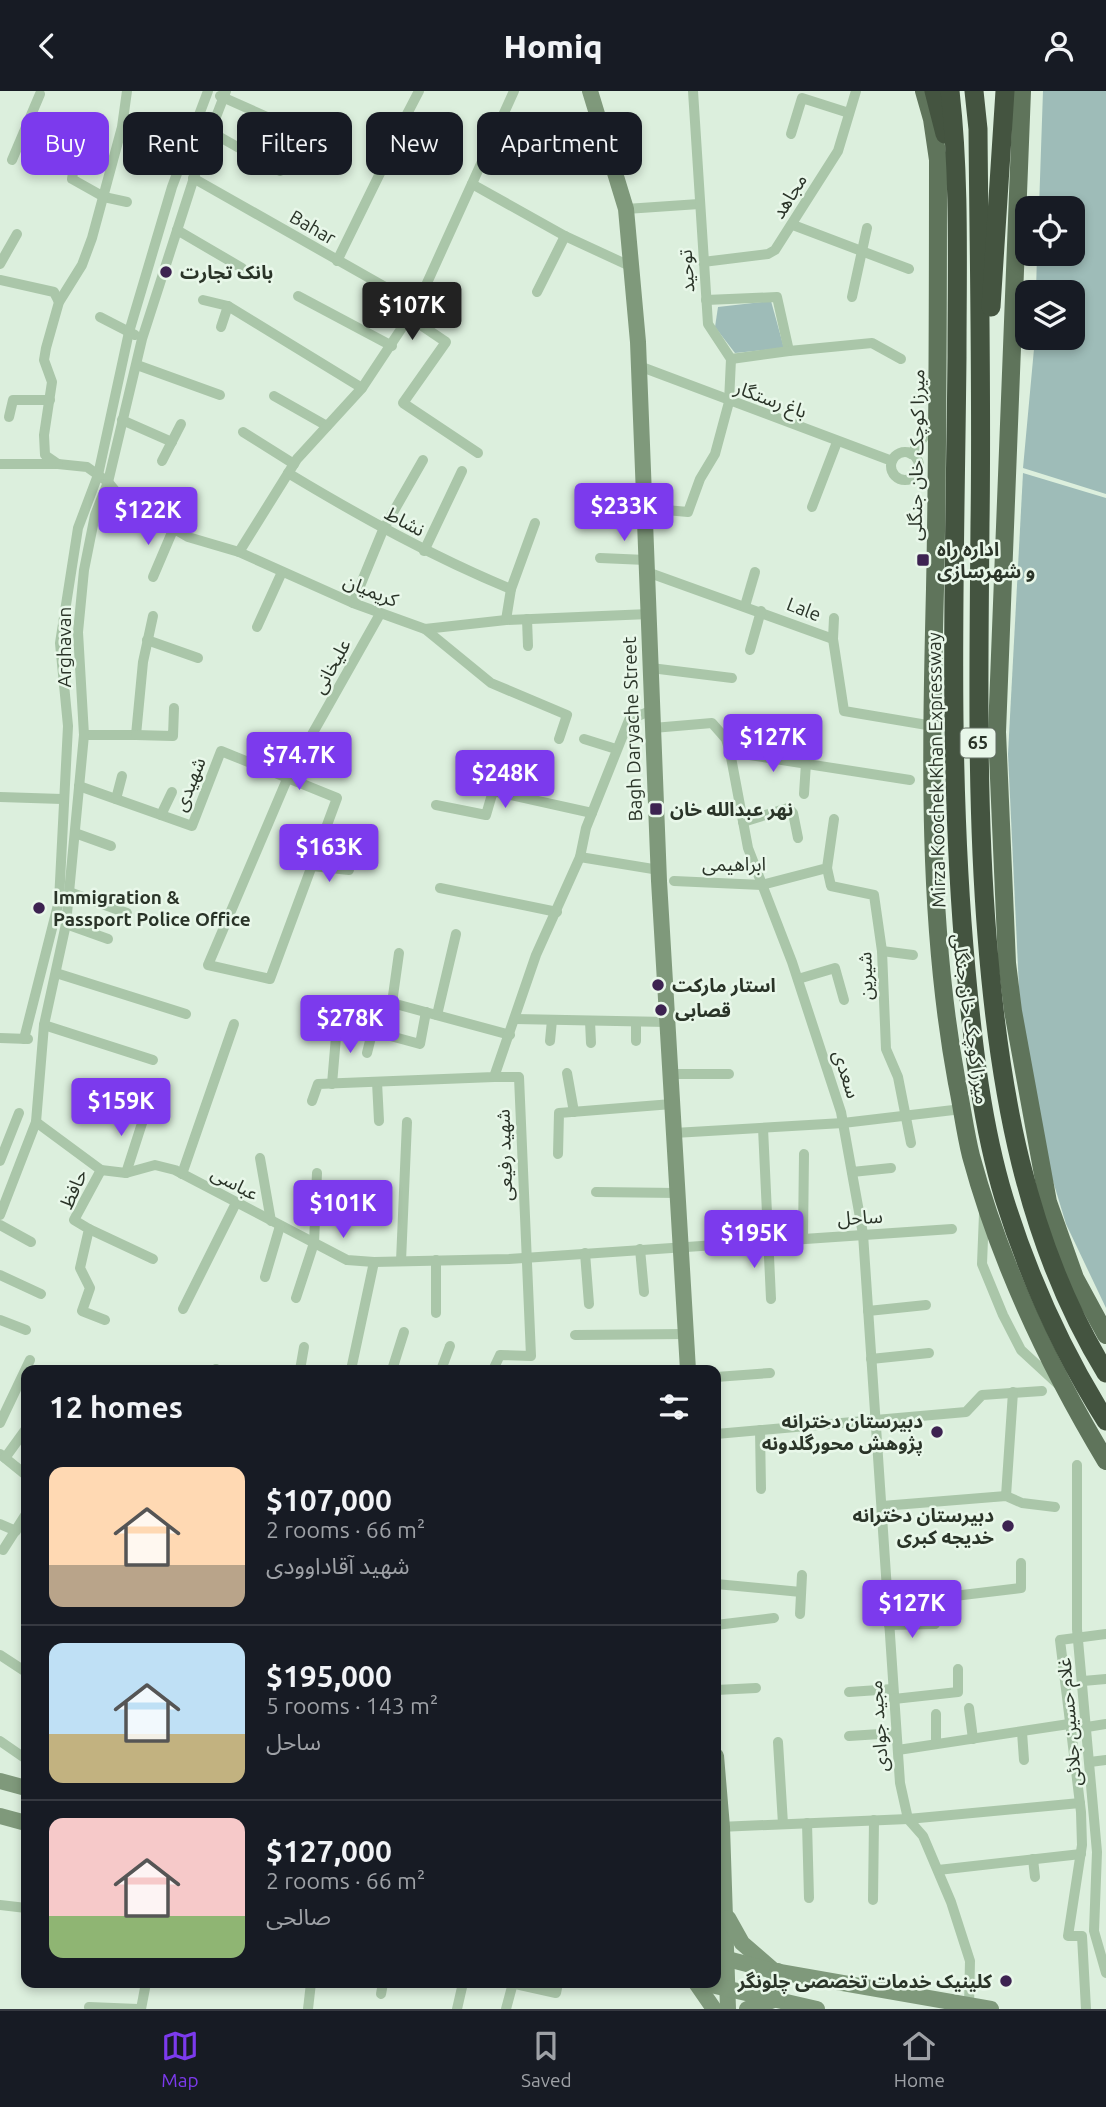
<!DOCTYPE html>
<meta charset="utf-8">
<style>
:root{--surface:#171b24;--page:#242831;--text:#f1f3f6;--muted:#9ea1a6;--line:#363941;--accent:#7c3aed}
body{margin:0;font-family:Ubuntu,"Noto Sans Arabic",sans-serif;background:var(--page);color:var(--text);height:100vh;display:flex;flex-direction:column;font-size:26px;white-space:nowrap}
*{box-sizing:border-box;margin:0}
p{font-size:23px;color:var(--muted)}
.icon{flex:none;width:38px;height:38px;fill:none;stroke:currentColor;stroke-width:2;stroke-linecap:round;stroke-linejoin:round}
.map{position:relative;flex:1;overflow:hidden}
.details{position:absolute;left:21px;top:1274px;width:700px;height:623px;display:flex;flex-direction:column;background:var(--surface);border-radius:14px;box-shadow:0 4px 10px #0003}
.details>*{flex:none}
.guide{position:absolute;left:21px;top:21px;width:700px;height:63px;display:flex;gap:14px}
.tools{position:absolute;left:1015px;top:105px;display:grid;gap:14px}
.tools a{display:grid;place-items:center;width:70px;height:70px;border-radius:14px;background:var(--surface);box-shadow:0 4px 10px #0003;font-size:35px}
.price{position:absolute;translate:-50% -60px;padding:0 16px;border-radius:7px;background:var(--accent);color:#fff;font-size:23px;line-height:46px;filter:drop-shadow(0 2px 4px #0008)}
.price::after{content:'';position:absolute;left:50%;top:42px;width:21px;height:16px;margin-left:-10px;background:inherit;clip-path:polygon(0 0,100% 0,50% 100%)}
.price.selected{background:#222;color:#fff}
ul{padding:0;list-style:none}
li{display:flex;align-items:center;gap:21px;height:175px;padding:0 28px}
li+li{border-top:2px solid var(--line)}
li span{display:grid;place-items:center;flex:none;width:196px;height:140px;border-radius:14px;color:#555}
li>.icon{margin-inline-start:auto}
span .icon{width:84px;height:84px;fill:#fffc;stroke-width:1}
li b{font-size:30px}
h2{display:flex;justify-content:space-between;align-items:center;height:84px;padding:0 28px;font-size:30px}
.pill{padding:0 24px;border-radius:14px;background:var(--surface);box-shadow:0 4px 10px #0003;font-size:24px;line-height:63px}
.pill.selected{background:var(--accent);color:#fff}
header{display:flex;justify-content:space-between;align-items:center;height:91px;padding:0 28px;background:var(--surface);font-size:32px;font-weight:800}
.menu{display:flex;justify-content:space-around;align-items:center;height:98px;border-top:2px solid var(--line);background:var(--surface);font-size:19px;color:var(--muted)}
.menu a{display:grid;justify-items:center;gap:4px}
.menu .selected{color:var(--accent)}
.map>svg:first-child{display:block}
.green{fill:#9ebcb8}
.lines{fill:none;stroke-linecap:round;stroke-linejoin:round}
.street{stroke:#aac6a9;stroke-width:10}
.secondary{stroke:#7f997b;stroke-width:16}
.primary{stroke:#5f745b;stroke-width:18}
.highway{stroke:#445440;stroke-width:19}
.poi-dot{fill:#3d2351;stroke:#e8f7e9;stroke-width:2.5}
.labels{text-anchor:middle;stroke-width:5;stroke-linejoin:round;paint-order:stroke}
.shield{fill:#e8f7e9;stroke:#636e62;stroke-width:2}
.shield-label{font-size:18px;font-weight:bold;fill:#2a3428}
.street-label{font-size:19px;fill:#2a3428;stroke:#e8f7e9}
.poi-label{font-size:19px;font-weight:bold;fill:#2a3428;stroke:#e8f7e9;text-anchor:start}
</style>
<header><svg class="icon" aria-label="back" viewBox="0 0 24 24"><path d="M15 5l-7 7 7 7"/></svg>Homiq<svg class="icon" aria-label="person" viewBox="0 0 24 24"><circle cx="12" cy="8" r="4"/><path d="M4 21q1-7 8-7t8 7"/></svg></header>
<div class="map">
<svg width="1106" height="1918" viewBox="0 0 1106 1918">
<rect width="100%" height="100%" fill="#dcefdd"/>
<g class="green">
<path d="M1043 0H1106V403L1023 377 1035 247H1073V201H1036L1037 163H1073V117H1039Z"/>
<path d="M771 210 784 257 735 262 715 236 718 216Z"/>
<path d="M1023 382 1106 407V1217L1066 1133 1049 1077 1020 919 1008 663Z"/>
</g>
<g class="lines">
<g class="street">
<path d="M220 5 303 42"/>
<path d="M406 25 419 0"/>
<path d="M211 41 280 80"/>
<path d="M791 43 802 7 849 22"/>
<path d="M494 45 531 65"/>
<path d="M76 63 72 88 104 106 127 111"/>
<path d="M12 69 40 3"/>
<path d="M193 87 417 214"/>
<path d="M472 93 565 145 632 176"/>
<path d="M626 118 699 113"/>
<path d="M793 134 909 178"/>
<path d="M177 139 242 177"/>
<path d="M337 170 385 72"/>
<path d="M703 171 768 163 775 159 838 60 856 0"/>
<path d="M0 173 17 143"/>
<path d="M0 189 54 201 59 211"/>
<path d="M537 201 565 145"/>
<path d="M298 205 392 255"/>
<path d="M852 206 867 137"/>
<path d="M203 209 228 215 362 297"/>
<path d="M706 209 777 206 789 260 731 268"/>
<path d="M100 226 135 244"/>
<path d="M409 226 446 251 403 312 478 362"/>
<path d="M221 236 228 215"/>
<path d="M789 260 872 252 901 268"/>
<path d="M137 274 220 304"/>
<path d="M639 275 892 370"/>
<path d="M274 305 327 335"/>
<path d="M9 326 13 309H50"/>
<path d="M122 329 172 351"/>
<path d="M243 341 294 373"/>
<circle cx="905" cy="375" r="14"/>
<path d="M911 363 937 329"/>
<path d="M162 370 181 333"/>
<path d="M0 373H58L87 376 108 391 121 407 188 446 239 461 353 512 425 538 506 529 649 523"/>
<path d="M58 373 45 364 44 344 52 291 44 269 46 257 59 211 82 174 92 147 122 36 127 0"/>
<path d="M288 382C361 426 433 466 511 498"/>
<path d="M812 416 837 351"/>
<path d="M644 417 688 421 700 388 715 363 729 311 731 268 708 233 693 0"/>
<path d="M424 460 462 380"/>
<path d="M239 461 297 368 362 297 417 214 514 0"/>
<path d="M600 467 646 469"/>
<path d="M647 481 833 548"/>
<path d="M153 486 173 439"/>
<path d="M353 512 383 439 423 369"/>
<path d="M745 515 755 481"/>
<path d="M834 527 833 548 844 620 933 635"/>
<path d="M527 528 528 555"/>
<path d="M506 529 511 498 535 432"/>
<path d="M257 536 282 481"/>
<path d="M425 538 491 592 567 624 559 648"/>
<path d="M147 549 198 567"/>
<path d="M750 559 761 520"/>
<path d="M651 577 732 587"/>
<path d="M653 637 712 632 726 648 730 661 910 689"/>
<path d="M84 644H136L143 571 153 525"/>
<path d="M136 644 173 645 174 617"/>
<path d="M584 648 616 658"/>
<path d="M730 661 748 757 792 871 841 1021 863 1143 900 1692 908 1728 923 1745 951 1811 970 1870 969 1915"/>
<path d="M79 695 192 735 221 660 337 707 270 888 208 874 288 686 380 523"/>
<path d="M804 703 806 672"/>
<path d="M0 706 62 708"/>
<path d="M116 708 122 685"/>
<path d="M436 714 486 724 493 700 592 722"/>
<path d="M161 724 172 701"/>
<path d="M743 731 788 717 793 722 798 747"/>
<path d="M75 742 111 755"/>
<path d="M580 766 659 779"/>
<path d="M312 775 349 779"/>
<path d="M827 777 831 795 874 804 882 860 886 958 898 986 911 1052"/>
<path d="M674 790 762 794 827 777 834 728"/>
<path d="M440 797 557 821"/>
<path d="M69 801 127 822"/>
<path d="M66 833 108 848"/>
<path d="M882 860 913 864"/>
<path d="M399 862 392 912 510 944"/>
<path d="M56 882 186 923"/>
<path d="M798 888 835 877 844 909"/>
<path d="M437 924 456 843"/>
<path d="M515 928 667 931"/>
<path d="M590 930 591 952"/>
<path d="M44 934 153 969"/>
<path d="M372 940 420 953 426 921"/>
<path d="M0 947 28 948"/>
<path d="M24 948 59 810 68 635 60 552 78 437 98 384 129 241 172 96 208 0"/>
<path d="M550 950 552 929"/>
<path d="M636 950V931"/>
<path d="M367 962 376 926"/>
<path d="M567 982 574 1021"/>
<path d="M670 983H729"/>
<path d="M377 991 379 1030"/>
<path d="M332 993 337 934"/>
<path d="M312 1010 318 993 494 986 536 864 580 766 586 737 629 629 652 619"/>
<path d="M36 1031 101 1079 126 1082 155 1074 175 1079 347 1169 374 1171 509 1168 952 1138"/>
<path d="M763 1037 771 1208"/>
<path d="M674 1042 843 1032 962 1018"/>
<path d="M558 1063 559 1022 672 1013"/>
<path d="M260 1067 271 1130"/>
<path d="M0 1070 19 1022"/>
<path d="M101 1079 74 1129 89 1138 80 1177 90 1197 82 1220 105 1229"/>
<path d="M852 1081 891 1077"/>
<path d="M126 1082 145 1023"/>
<path d="M182 1083 234 933"/>
<path d="M596 1101 677 1102"/>
<path d="M984 1123 982 1173 1003 1224 1021 1259 1060 1295"/>
<path d="M0 1124 36 1031 44 934 66 833 84 644 78 541 84 479 95 424 108 391 142 248 201 65 226 0"/>
<path d="M0 1134 31 1151"/>
<path d="M89 1138 153 1168"/>
<path d="M803 1147 804 1063"/>
<path d="M640 1158 644 1201"/>
<path d="M585 1162 589 1213"/>
<path d="M436 1169V1222"/>
<path d="M401 1170 407 1031"/>
<path d="M0 1184 41 1203"/>
<path d="M265 1186 280 1135"/>
<path d="M296 1207 314 1152 317 1082"/>
<path d="M183 1218 236 1112"/>
<path d="M868 1220 926 1214"/>
<path d="M0 1229 26 1239"/>
<path d="M575 1244 686 1243"/>
<path d="M871 1268 929 1262"/>
<path d="M215 1279 216 1278"/>
<path d="M300 1279 304 1256"/>
<path d="M351 1279 374 1171"/>
<path d="M392 1279 404 1241"/>
<path d="M441 1279 450 1255"/>
<path d="M493 1279 500 1264 531 1265 519 986H494"/>
<path d="M716 1286 770 1282"/>
<path d="M0 1332 30 1269"/>
<path d="M760 1339 761 1398"/>
<path d="M716 1343 966 1321 982 1304 1042 1300"/>
<path d="M0 1363 26 1384"/>
<path d="M5 1367 26 1338"/>
<path d="M1077 1374V1538L1097 1761 1094 1840 1106 1882"/>
<path d="M1006 1405 1013 1301"/>
<path d="M882 1415 1006 1405 1022 1412 1055 1416"/>
<path d="M0 1433 16 1440"/>
<path d="M3 1459 26 1423"/>
<path d="M716 1493 801 1501"/>
<path d="M887 1513 1021 1497V1472"/>
<path d="M800 1523 802 1484"/>
<path d="M716 1534 774 1527"/>
<path d="M889 1534 935 1533"/>
<path d="M0 1564 26 1581"/>
<path d="M1083 1590 1106 1588"/>
<path d="M716 1599 756 1597"/>
<path d="M849 1601 893 1598"/>
<path d="M894 1608 958 1601V1578"/>
<path d="M969 1617 973 1648"/>
<path d="M936 1623V1653"/>
<path d="M1087 1636 1106 1633"/>
<path d="M1022 1641 1024 1669"/>
<path d="M849 1645 896 1642"/>
<path d="M0 1650 26 1668"/>
<path d="M778 1651 783 1733"/>
<path d="M898 1659 1069 1633"/>
<path d="M1090 1671 1106 1669"/>
<path d="M807 1732 809 1807"/>
<path d="M719 1736 908 1728 1080 1712"/>
<path d="M1033 1768 1035 1786"/>
<path d="M938 1779 1081 1763"/>
<path d="M873 1809 874 1729"/>
<path d="M0 1814 26 1817"/>
<path d="M511 1892 556 1902 558 1892"/>
<path d="M381 1903 383 1892"/>
<path d="M89 1916 138 1918"/>
<path d="M141 1918 146 1892"/>
<path d="M308 1918 311 1892"/>
<path d="M457 1918 463 1892"/>
<path d="M506 1918 513 1892"/>
<path d="M1086 1918 1082 1845H1068L1082 1754 1081 1721 1060 1549 1106 1543"/>
</g>
<g class="secondary">
<path d="M590 0 626 118 638 251 659 790 688 1279"/>
<path d="M716 1665 722 1736 728 1918"/>
<path d="M0 1690 26 1697"/>
<path d="M0 1725 26 1732"/>
<path d="M728 1827 742 1852 772 1878"/>
<path d="M716 1865 774 1880 991 1918"/>
<path d="M696 1892 714 1918"/>
<path d="M702 1892 817 1918"/>
<path d="M747 1918 777 1908 772 1894 778 1880"/>
</g>
<g class="primary">
<path d="M924 0 932 28 938 69C938 212 938 355 935 498 931 663 927 830 957 992 962 1016 965 1041 971 1065 1000 1172 1049 1275 1106 1370"/>
<path d="M1022 0 997 641 1007 872 1013 920 1048 1111 1075 1187 1106 1244"/>
</g>
<g class="highway">
<path d="M934 0 945 43"/>
<path d="M950 0C960 88 957 177 957 266 955 470 947 676 966 879 973 955 982 1034 1004 1107 1028 1184 1063 1262 1106 1330"/>
<path d="M974 0 978 38C979 169 982 301 980 432 979 570 976 707 987 845 999 998 1025 1150 1106 1282"/>
<path d="M991 216 1005 0"/>
</g>
</g>
<g class="poi-dot">
<circle cx="166" cy="181" r="7"/>
<rect x="916" y="462" width="14" height="14" rx="3.5"/>
<rect x="649" y="711" width="14" height="14" rx="3.5"/>
<circle cx="39" cy="817" r="7"/>
<circle cx="658" cy="894" r="7"/>
<circle cx="661" cy="919" r="7"/>
<circle cx="937" cy="1341" r="7"/>
<circle cx="1008" cy="1435" r="7"/>
<circle cx="1006" cy="1890" r="7"/>
</g>
<g class="labels">
<rect class="shield" x="960.5" y="637.5" width="35" height="29" rx="5"/>
<g class="shield-label">
<text x="978" y="658">65</text>
</g>
<g class="street-label">
<text transform="translate(789 105) rotate(-58)" y="7">مجاهد</text>
<text transform="translate(313 136) rotate(30)" y="7">Bahar</text>
<text transform="translate(686 180) rotate(-94)" y="7">توحید</text>
<text transform="translate(771 308) rotate(20)" y="7">باغ رستگار</text>
<text transform="translate(916 364) rotate(-89)" y="7">میرزا کوچک خان جنگلی</text>
<text transform="translate(405 430) rotate(28)" y="7">نشاط</text>
<text transform="translate(371 499) rotate(22)" y="7">کریمیان</text>
<text transform="translate(804 518) rotate(21)" y="7">Lale</text>
<text transform="translate(64 556) rotate(-90)" y="7">Arghavan</text>
<text transform="translate(331 575) rotate(-61)" y="7">علیخانی</text>
<text transform="translate(632 638) rotate(-92)" y="7">Bagh Daryache Street</text>
<text transform="translate(936 679) rotate(-91)" y="7">Mirza Koochek Khan Expressway</text>
<text transform="translate(189 693) rotate(-68)" y="7">شهیدی</text>
<text x="734" y="780">ابراهیمی</text>
<text transform="translate(865 885) rotate(-92)" y="7">شیرین</text>
<text transform="translate(971 928) rotate(82)" y="7">میرزا کوچک خان جنگلی</text>
<text transform="translate(847 983) rotate(72)" y="7">سعدی</text>
<text transform="translate(504 1064) rotate(-92)" y="7">شهید رفیعی</text>
<text transform="translate(235 1092) rotate(28)" y="7">عباسی</text>
<text transform="translate(73 1098) rotate(-66)" y="7">حافظ</text>
<text transform="translate(860 1126) rotate(-3)" y="7">ساحل</text>
<text transform="translate(1069 1631) rotate(-95)" y="7">غلام حسین جلائی</text>
<text transform="translate(878 1635) rotate(-94)" y="7">مجید جوادی</text>
</g>
<g class="poi-label">
<text x="180" y="188">بانک تجارت</text>
<text x="937" y="465">اداره راه<tspan x="937" dy="22">و شهرسازی</tspan></text>
<text x="670" y="725">نهر عبدالله خان</text>
<text x="53" y="813">Immigration &amp;<tspan x="53" dy="22">Passport Police Office</tspan></text>
<text x="672" y="901">استار مارکت</text>
<text x="675" y="926">قصابی</text>
<text x="923" y="1337" text-anchor="end">دبیرستان دخترانه<tspan x="923" dy="22">پژوهش محورگلدونه</tspan></text>
<text x="994" y="1431" text-anchor="end">دبیرستان دخترانه<tspan x="994" dy="22">خدیجه کبری</tspan></text>
<text x="992" y="1897" text-anchor="end">کلینیک خدمات تخصصی چلونگر</text>
</g>
</g>
</svg>
<div class="tools">
<a><svg class="icon" aria-label="locate" viewBox="0 0 24 24"><circle cx="12" cy="12" r="6"/><path d="M12 2v4M12 18v4M2 12h4M18 12h4"/></svg></a>
<a><svg class="icon" aria-label="layers" viewBox="0 0 24 24"><path d="M12 4l9 5-9 5-9-5zM3 14l9 5 9-5"/></svg></a>
</div>
<b class="price selected" style="left:412px;top:251px">$107K</b>
<b class="price" style="left:624px;top:452px">$233K</b>
<b class="price" style="left:148px;top:456px">$122K</b>
<b class="price" style="left:773px;top:683px">$127K</b>
<b class="price" style="left:299px;top:701px">$74.7K</b>
<b class="price" style="left:505px;top:719px">$248K</b>
<b class="price" style="left:329px;top:793px">$163K</b>
<b class="price" style="left:350px;top:964px">$278K</b>
<b class="price" style="left:121px;top:1047px">$159K</b>
<b class="price" style="left:343px;top:1149px">$101K</b>
<b class="price" style="left:754px;top:1179px">$195K</b>
<b class="price" style="left:912px;top:1549px">$127K</b>
<div class="guide">
<a class="pill selected">Buy</a>
<a class="pill">Rent</a>
<a class="pill">Filters</a>
<a class="pill">New</a>
<a class="pill">Apartment</a>
</div>
<section class="details">
<h2>12 homes<svg class="icon" aria-label="filters" viewBox="0 0 24 24"><path d="M4 7h16M4 17h16"/><circle cx="9" cy="7" r="2"/><circle cx="15" cy="17" r="2"/></svg></h2>
<ul>
<li><span style="background:linear-gradient(#ffd9b3 70%,#b9a48a 0)"><svg class="icon" aria-label="home" viewBox="0 0 24 24"><path d="M3 11l9-7 9 7M6 9v11h12V9"/></svg></span><div><b>$107,000</b><p>2 rooms · 66 m²</p><p>شهید آقاداوودی</p></div></li>
<li><span style="background:linear-gradient(#bfe0f5 65%,#c2b280 0)"><svg class="icon" aria-label="home" viewBox="0 0 24 24"><path d="M3 11l9-7 9 7M6 9v11h12V9"/></svg></span><div><b>$195,000</b><p>5 rooms · 143 m²</p><p>ساحل</p></div></li>
<li><span style="background:linear-gradient(#f6c9c9 70%,#8fb573 0)"><svg class="icon" aria-label="home" viewBox="0 0 24 24"><path d="M3 11l9-7 9 7M6 9v11h12V9"/></svg></span><div><b>$127,000</b><p>2 rooms · 66 m²</p><p>صالحی</p></div></li>
</ul>
</section>
</div>
<nav class="menu">
<a class="selected"><svg class="icon" aria-label="map" viewBox="0 0 24 24"><path d="M3 6l6-2 6 2 6-2v14l-6 2-6-2-6 2zM9 4v14M15 6v14"/></svg>Map</a>
<a><svg class="icon" aria-label="saved" viewBox="0 0 24 24"><path d="M7 4h10v16l-5-4-5 4z"/></svg>Saved</a>
<a><svg class="icon" aria-label="home" viewBox="0 0 24 24"><path d="M3 11l9-7 9 7M6 9v11h12V9"/></svg>Home</a>
</nav>
